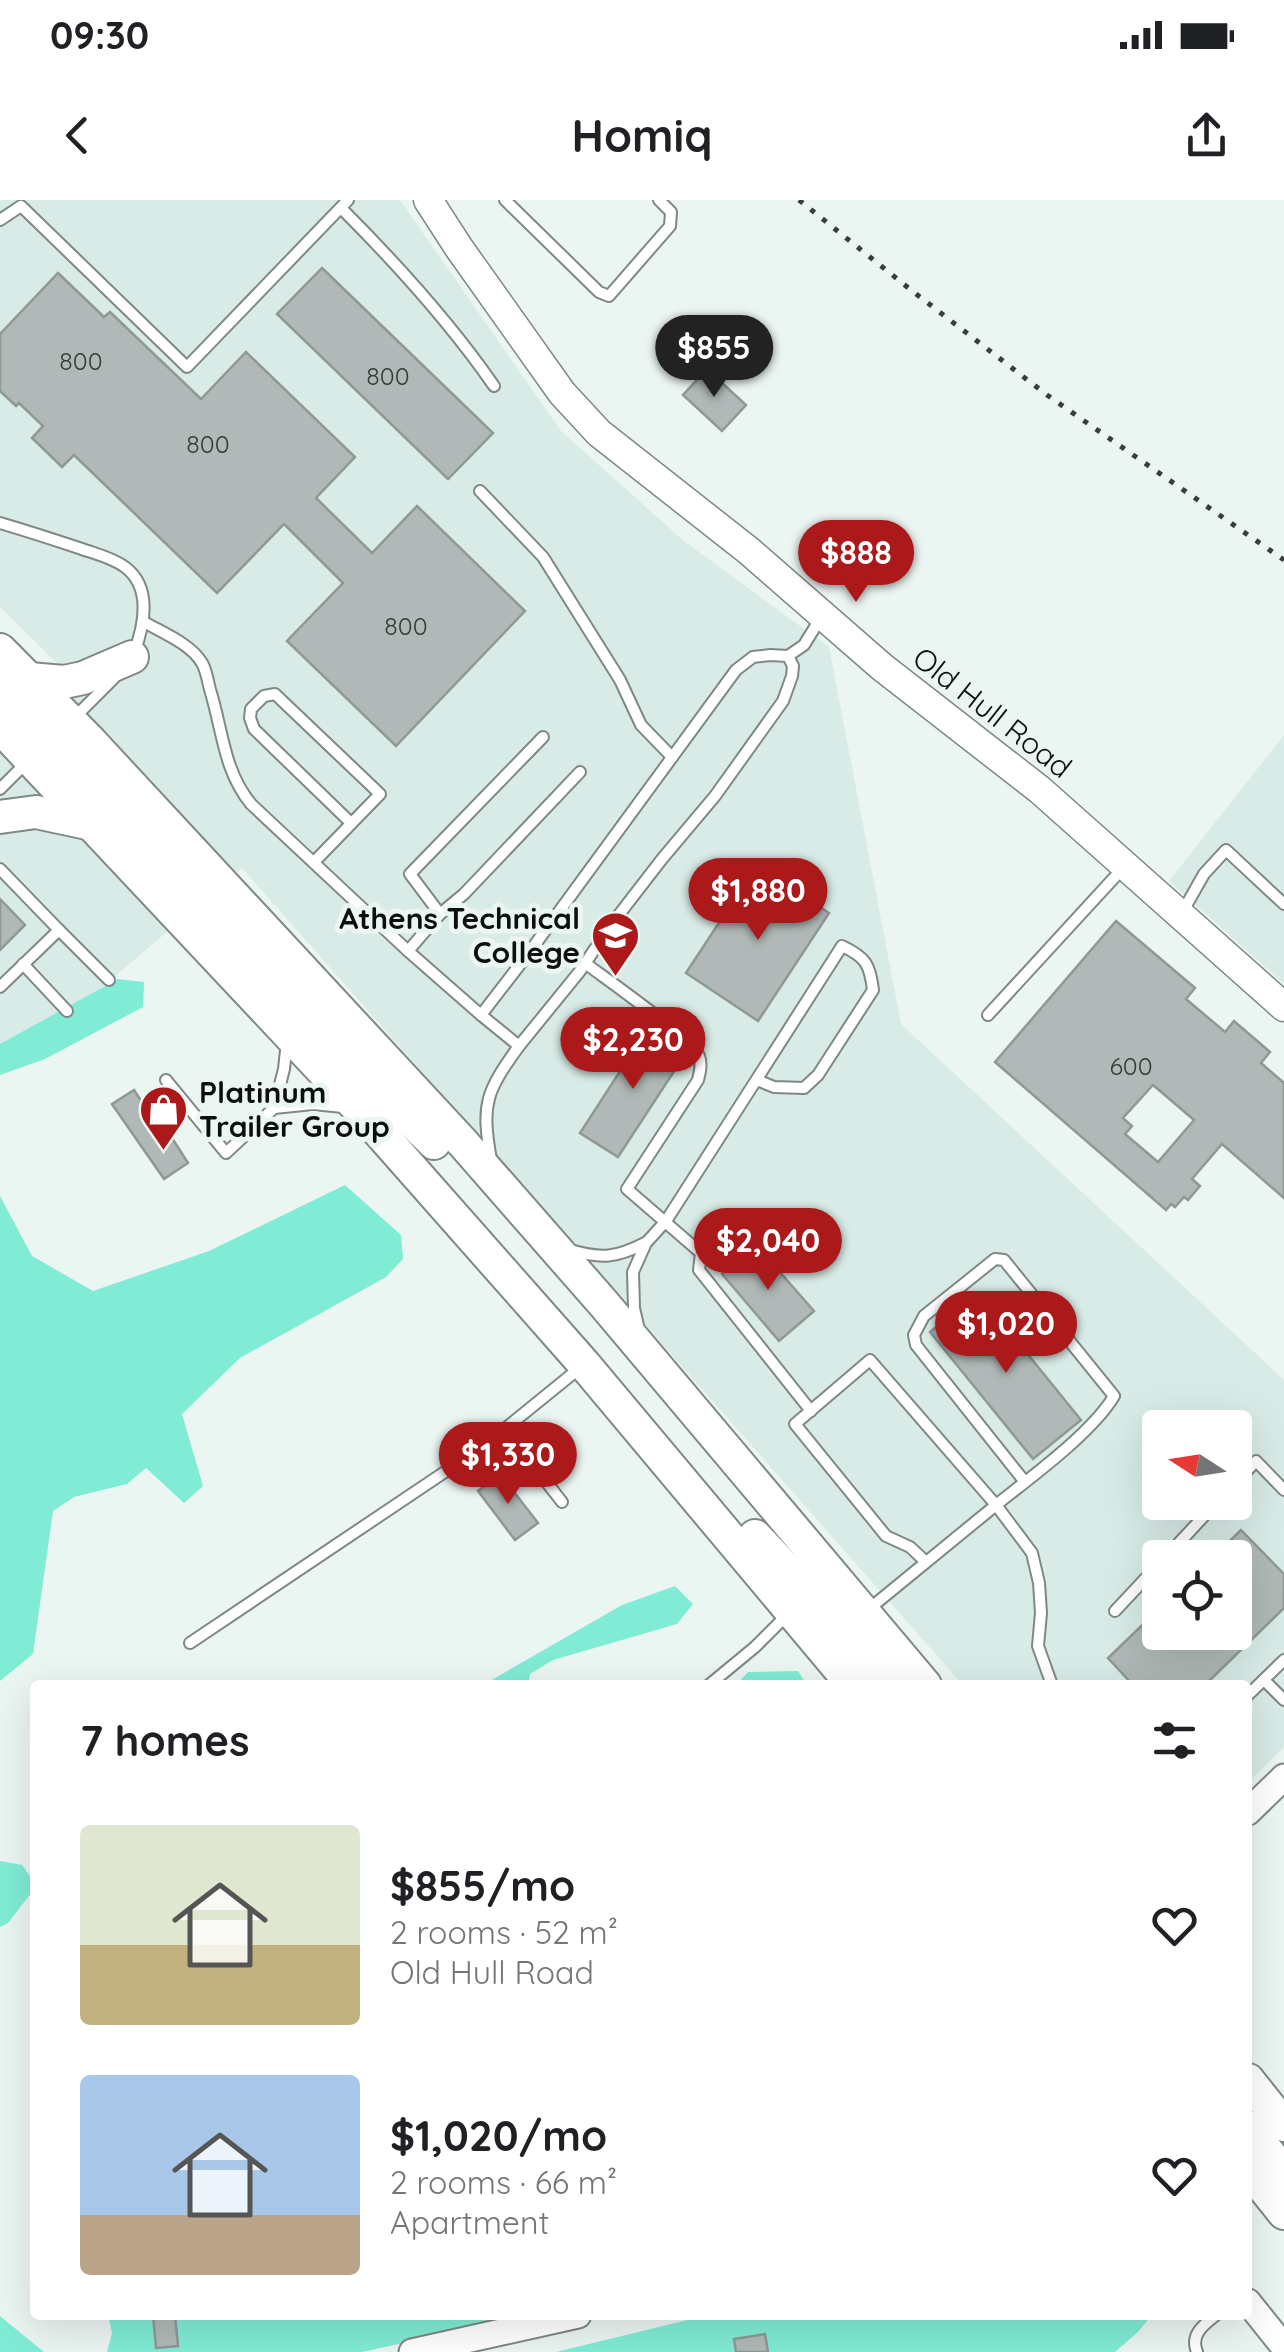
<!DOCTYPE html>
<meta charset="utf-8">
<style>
:root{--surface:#fff;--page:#f2f2f2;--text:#202124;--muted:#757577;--accent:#ab191a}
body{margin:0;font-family:Quicksand,sans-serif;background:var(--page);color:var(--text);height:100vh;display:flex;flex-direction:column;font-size:38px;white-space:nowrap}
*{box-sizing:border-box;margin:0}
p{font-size:32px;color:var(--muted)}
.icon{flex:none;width:55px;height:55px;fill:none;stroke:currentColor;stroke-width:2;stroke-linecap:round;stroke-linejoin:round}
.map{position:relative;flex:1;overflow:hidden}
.drawer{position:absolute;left:30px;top:1480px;width:1222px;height:640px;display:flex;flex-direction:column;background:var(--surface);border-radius:10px;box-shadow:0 10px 40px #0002}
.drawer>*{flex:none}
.needle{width:65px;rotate:282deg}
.tools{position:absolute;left:1142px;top:1210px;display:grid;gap:20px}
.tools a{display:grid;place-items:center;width:110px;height:110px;border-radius:10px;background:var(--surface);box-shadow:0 10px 40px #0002;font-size:50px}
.price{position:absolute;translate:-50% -85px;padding:0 22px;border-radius:35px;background:var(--accent);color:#fff;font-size:32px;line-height:65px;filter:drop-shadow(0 2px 5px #0008)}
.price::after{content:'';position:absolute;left:50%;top:60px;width:30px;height:22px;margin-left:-15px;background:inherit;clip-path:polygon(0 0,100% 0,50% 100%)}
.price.current{background:#222;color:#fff}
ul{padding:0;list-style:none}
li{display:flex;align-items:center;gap:30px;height:250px;padding:0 50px}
li span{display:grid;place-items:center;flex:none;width:280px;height:200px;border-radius:10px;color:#555}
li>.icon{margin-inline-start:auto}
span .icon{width:120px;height:120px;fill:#fffc;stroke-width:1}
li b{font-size:42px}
h2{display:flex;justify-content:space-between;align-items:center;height:120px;padding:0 50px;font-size:42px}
.status{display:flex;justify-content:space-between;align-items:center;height:70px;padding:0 50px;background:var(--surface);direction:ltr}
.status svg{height:28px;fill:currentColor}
header{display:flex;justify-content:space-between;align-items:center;height:130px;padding:0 50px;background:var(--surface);font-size:45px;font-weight:700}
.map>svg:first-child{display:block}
.built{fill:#d8ebe6;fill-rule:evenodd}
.green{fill:#80ecd5}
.building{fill:#b0b9b7;stroke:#8f9895;stroke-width:2.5;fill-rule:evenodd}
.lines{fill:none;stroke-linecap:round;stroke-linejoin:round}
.service-casing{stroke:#7f8886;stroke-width:14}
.tertiary-casing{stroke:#7f8886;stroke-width:29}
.secondary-casing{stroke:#7f8886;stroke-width:31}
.trunk-casing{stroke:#7f8886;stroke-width:36}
.service{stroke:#fff;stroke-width:10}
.tertiary{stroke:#fff;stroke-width:25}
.secondary{stroke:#fff;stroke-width:28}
.trunk{stroke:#fff;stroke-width:32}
.rail{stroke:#393d3c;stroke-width:5;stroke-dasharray:5 10;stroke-linecap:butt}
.labels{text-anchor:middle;stroke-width:10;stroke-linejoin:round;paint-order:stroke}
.number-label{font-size:25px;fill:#353a38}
.street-label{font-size:30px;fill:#0c0f0e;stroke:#ebf5f2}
.poi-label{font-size:30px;font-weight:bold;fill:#0c0f0e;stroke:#ebf5f2;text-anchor:end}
</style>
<div class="status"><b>09:30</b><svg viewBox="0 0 49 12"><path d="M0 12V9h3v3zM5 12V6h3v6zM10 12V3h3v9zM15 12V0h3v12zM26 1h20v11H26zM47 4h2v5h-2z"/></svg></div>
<header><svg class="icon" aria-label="back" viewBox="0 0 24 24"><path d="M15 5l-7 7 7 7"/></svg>Homiq<svg class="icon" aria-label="share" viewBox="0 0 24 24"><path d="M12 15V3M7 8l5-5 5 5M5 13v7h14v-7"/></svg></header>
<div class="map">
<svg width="1284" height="2152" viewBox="0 0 1284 2152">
<rect width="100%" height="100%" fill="#ebf5f2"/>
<g class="built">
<path d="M0 0H400L561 231 685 342 829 447 901 824 1284 1180V1547L1248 1583V1485H963L242 668 0 874V528L58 464 0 407ZM1160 1228H1235V1302H1160ZM1160 1358H1235V1432H1160Z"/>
<path d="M1284 535V784L1169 681Z"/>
</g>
<g class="green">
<path d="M118 779 144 782 143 807 45 859 0 875V844Z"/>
<path d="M345 985 401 1035 403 1059 386 1077 240 1158 182 1214 203 1286 184 1303 146 1268 127 1284 74 1297 53 1311 33 1454 0 1481V996L32 1056 93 1091 209 1051Z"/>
<path d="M675 1386 693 1404 677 1424 553 1460 530 1474 528 1485H483L622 1405Z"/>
<path d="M798 1471 807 1485H736L748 1472Z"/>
<path d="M0 1661 22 1665 35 1683V1688L8 1723 0 1727Z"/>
<path d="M108 2115H532L362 2152H107L112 2133Z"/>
<path d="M708 2115H1152L1138 2132 1115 2152H556Z"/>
<path d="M0 2116 44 2152H0Z"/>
</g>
<g class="building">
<path d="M322 68 493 233 448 279 277 114Z"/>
<path d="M58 73 104 117 110 112 201 199 246 152 355 257 316 298 372 353 417 306 525 411 396 546 287 441 343 383 284 324 217 393 74 255 62 267 32 238 43 226 19 203 16 206 0 191V134Z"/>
<path d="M707 169 746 205 722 231 683 195Z"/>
<path d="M757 665 829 713 758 821 686 773Z"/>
<path d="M0 699 25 725 0 750Z"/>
<path d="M1116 721 1195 788 1186 799 1225 832 1234 821 1270 852 1261 863 1284 883V998L1222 944 1192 979 1200 986 1188 1000 1184 997 1175 1007 1171 1004 1166 1010 995 862ZM1153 885 1194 920 1158 962 1125 934 1132 926 1123 918Z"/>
<path d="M650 825 686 853 618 957 580 933Z"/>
<path d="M134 890 160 930 165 927 188 963 164 979 112 904Z"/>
<path d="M756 1045 814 1111 779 1141 722 1074Z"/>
<path d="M978 1093 1081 1220 1033 1259 930 1132Z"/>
<path d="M500 1274 538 1323 515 1340 478 1291Z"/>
<path d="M1241 1330 1284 1374V1408L1205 1485H1133L1108 1458 1160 1408V1432H1235V1358H1212Z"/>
<path d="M153 2115H175L178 2146 156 2148Z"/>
<path d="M765 2134 768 2152H736L734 2139Z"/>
</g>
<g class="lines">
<defs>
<g id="service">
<path d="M505 0 599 92 609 96 670 26 671 12 659 0"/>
<path d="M341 8C396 63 449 121 494 186"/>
<path d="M0 20 21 6 187 167 348 0"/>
<path d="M480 291 543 357 620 480 641 525 672 557"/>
<path d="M0 323C27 331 55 340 82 349 96 354 113 358 125 367 153 388 144 426 134 453"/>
<path d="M144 422C163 433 191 444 202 463 207 471 208 484 211 493 223 533 224 571 251 604L408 751 481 815"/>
<path d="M73 519 114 478"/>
<path d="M0 589 28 561"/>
<path d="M314 662 380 594 275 494 264 496 251 509 250 518 254 529 351 623"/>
<path d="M0 669 59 730 0 787"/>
<path d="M1183 711 1204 674 1226 650 1284 704"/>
<path d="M440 714 410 674 543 537"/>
<path d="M59 730 109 780"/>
<path d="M408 751 440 714 464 694 580 572"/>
<path d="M585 763C606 779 691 838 699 856 702 864 700 872 698 880L627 989 701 1053 699 1070 811 1211"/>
<path d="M23 764 67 811"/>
<path d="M988 815 1124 667"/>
<path d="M519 846 580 771 611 725 662 659 715 596 783 501 792 476 793 466 788 456"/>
<path d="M166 880 226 953 274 908 284 869 287 841"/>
<path d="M274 908 313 904 343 907"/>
<path d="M491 960C481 903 486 892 519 846L481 815 528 754 736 470 753 457 770 455 788 456 804 445 820 419"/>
<path d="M570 1050C602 1059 616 1058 645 1043"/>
<path d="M639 1130 634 1108 633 1072 646 1043 666 1021 842 746C866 757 870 765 873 790L818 875 804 888 774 887 757 880"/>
<path d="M505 1229 562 1302"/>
<path d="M1025 1282 916 1145 914 1135 924 1116 995 1059 1004 1060 1114 1196C1092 1233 1031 1277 996 1305L1032 1353 1039 1383 1041 1413 1038 1446 1052 1485"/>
<path d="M1235 1284 1256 1261 1284 1290"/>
<path d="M1165 1358 1217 1302"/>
<path d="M869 1409 996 1305 870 1160 795 1224 886 1336 910 1347 926 1362"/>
<path d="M1115 1411 1160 1363"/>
<path d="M190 1443 485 1245 581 1167"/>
<path d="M1264 1480 1284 1500"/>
<path d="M709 1485 755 1447 787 1415"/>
<path d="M1248 1495 1284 1460"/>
<path d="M1197 2152C1190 2135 1203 2125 1216 2115"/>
</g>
<g id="tertiary">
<path d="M1248 1612 1284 1577"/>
<path d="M1248 2102 1284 2147"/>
<path d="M412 2152 578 2115"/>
</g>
<path id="secondary" d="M428 0 459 48 562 193 599 233 749 351 882 467 1040 590 1284 807"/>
<g id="trunk">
<path d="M0 450 89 540 463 943 604 1104 925 1485"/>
<path d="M29 479 64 482 83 478 132 457"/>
<path d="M0 488 339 850 434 943"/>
<path d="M0 527 358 908 584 1164 853 1485"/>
<path d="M0 617 36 612 92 624"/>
<path d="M755 1336 850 1437 891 1485"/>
<path d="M1248 1880 1284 1925"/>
<path d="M1248 1927 1284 1973"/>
<path d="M1248 1968 1284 2013"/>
</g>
</defs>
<use href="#service" class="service-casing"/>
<use href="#tertiary" class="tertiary-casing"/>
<use href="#secondary" class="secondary-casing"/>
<use href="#trunk" class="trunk-casing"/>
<use href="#service" class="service"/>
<use href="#tertiary" class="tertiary"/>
<use href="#secondary" class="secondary"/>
<use href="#trunk" class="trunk"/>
<path class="rail" d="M799 0 911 90 1047 195 1284 360"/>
</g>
<defs>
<symbol id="university-pin" viewBox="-11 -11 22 30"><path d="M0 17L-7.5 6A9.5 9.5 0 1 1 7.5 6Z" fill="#ab191a" stroke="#ebf5f2"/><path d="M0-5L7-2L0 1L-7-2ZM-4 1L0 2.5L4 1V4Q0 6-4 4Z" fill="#fff"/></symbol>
<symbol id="shop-pin" viewBox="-11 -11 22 30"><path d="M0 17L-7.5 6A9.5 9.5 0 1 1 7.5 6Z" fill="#ab191a" stroke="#ebf5f2"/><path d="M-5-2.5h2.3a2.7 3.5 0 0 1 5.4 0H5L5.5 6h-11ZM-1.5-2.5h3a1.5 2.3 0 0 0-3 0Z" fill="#fff"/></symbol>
</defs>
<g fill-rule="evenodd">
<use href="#university-pin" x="588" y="708" width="55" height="75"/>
<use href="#shop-pin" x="136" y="882" width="55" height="75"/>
</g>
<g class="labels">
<g class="number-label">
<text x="81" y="170">800</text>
<text x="388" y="185">800</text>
<text x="208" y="253">800</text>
<text x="406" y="435">800</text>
<text x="1131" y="875">600</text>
</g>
<g class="street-label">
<text transform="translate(992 513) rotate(38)" y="10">Old Hull Road</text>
</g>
<g class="poi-label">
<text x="580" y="729">Athens Technical<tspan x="580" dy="34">College</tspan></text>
<text x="199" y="903" text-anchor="start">Platinum<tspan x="199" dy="34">Trailer Group</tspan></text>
</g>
</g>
</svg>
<div class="tools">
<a><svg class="needle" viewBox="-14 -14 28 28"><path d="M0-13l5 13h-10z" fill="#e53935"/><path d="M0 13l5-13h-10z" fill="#757577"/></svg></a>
<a><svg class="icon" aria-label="locate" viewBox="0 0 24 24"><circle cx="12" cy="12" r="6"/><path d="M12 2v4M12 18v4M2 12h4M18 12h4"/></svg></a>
</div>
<b class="price current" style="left:714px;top:200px">$855</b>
<b class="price" style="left:856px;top:405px">$888</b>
<b class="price" style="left:758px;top:743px">$1,880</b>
<b class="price" style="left:633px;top:892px">$2,230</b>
<b class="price" style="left:768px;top:1093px">$2,040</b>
<b class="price" style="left:1006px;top:1176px">$1,020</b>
<b class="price" style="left:508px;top:1307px">$1,330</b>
<section class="drawer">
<h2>7 homes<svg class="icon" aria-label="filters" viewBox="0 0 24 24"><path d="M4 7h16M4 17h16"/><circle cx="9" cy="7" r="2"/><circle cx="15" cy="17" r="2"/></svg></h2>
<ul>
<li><span style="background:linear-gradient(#dfe7d0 60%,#c2b280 0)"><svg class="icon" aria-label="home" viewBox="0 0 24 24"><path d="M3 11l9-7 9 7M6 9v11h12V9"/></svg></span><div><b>$855/mo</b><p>2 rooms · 52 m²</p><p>Old Hull Road</p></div><svg class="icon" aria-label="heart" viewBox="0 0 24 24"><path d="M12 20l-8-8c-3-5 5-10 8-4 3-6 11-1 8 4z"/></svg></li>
<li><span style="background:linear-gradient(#a9c7e8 70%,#b9a48a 0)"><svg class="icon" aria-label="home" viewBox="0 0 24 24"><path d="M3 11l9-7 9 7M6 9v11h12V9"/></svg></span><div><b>$1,020/mo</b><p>2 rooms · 66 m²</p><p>Apartment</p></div><svg class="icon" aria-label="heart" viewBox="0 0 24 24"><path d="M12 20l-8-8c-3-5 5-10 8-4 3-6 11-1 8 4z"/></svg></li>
</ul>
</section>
</div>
